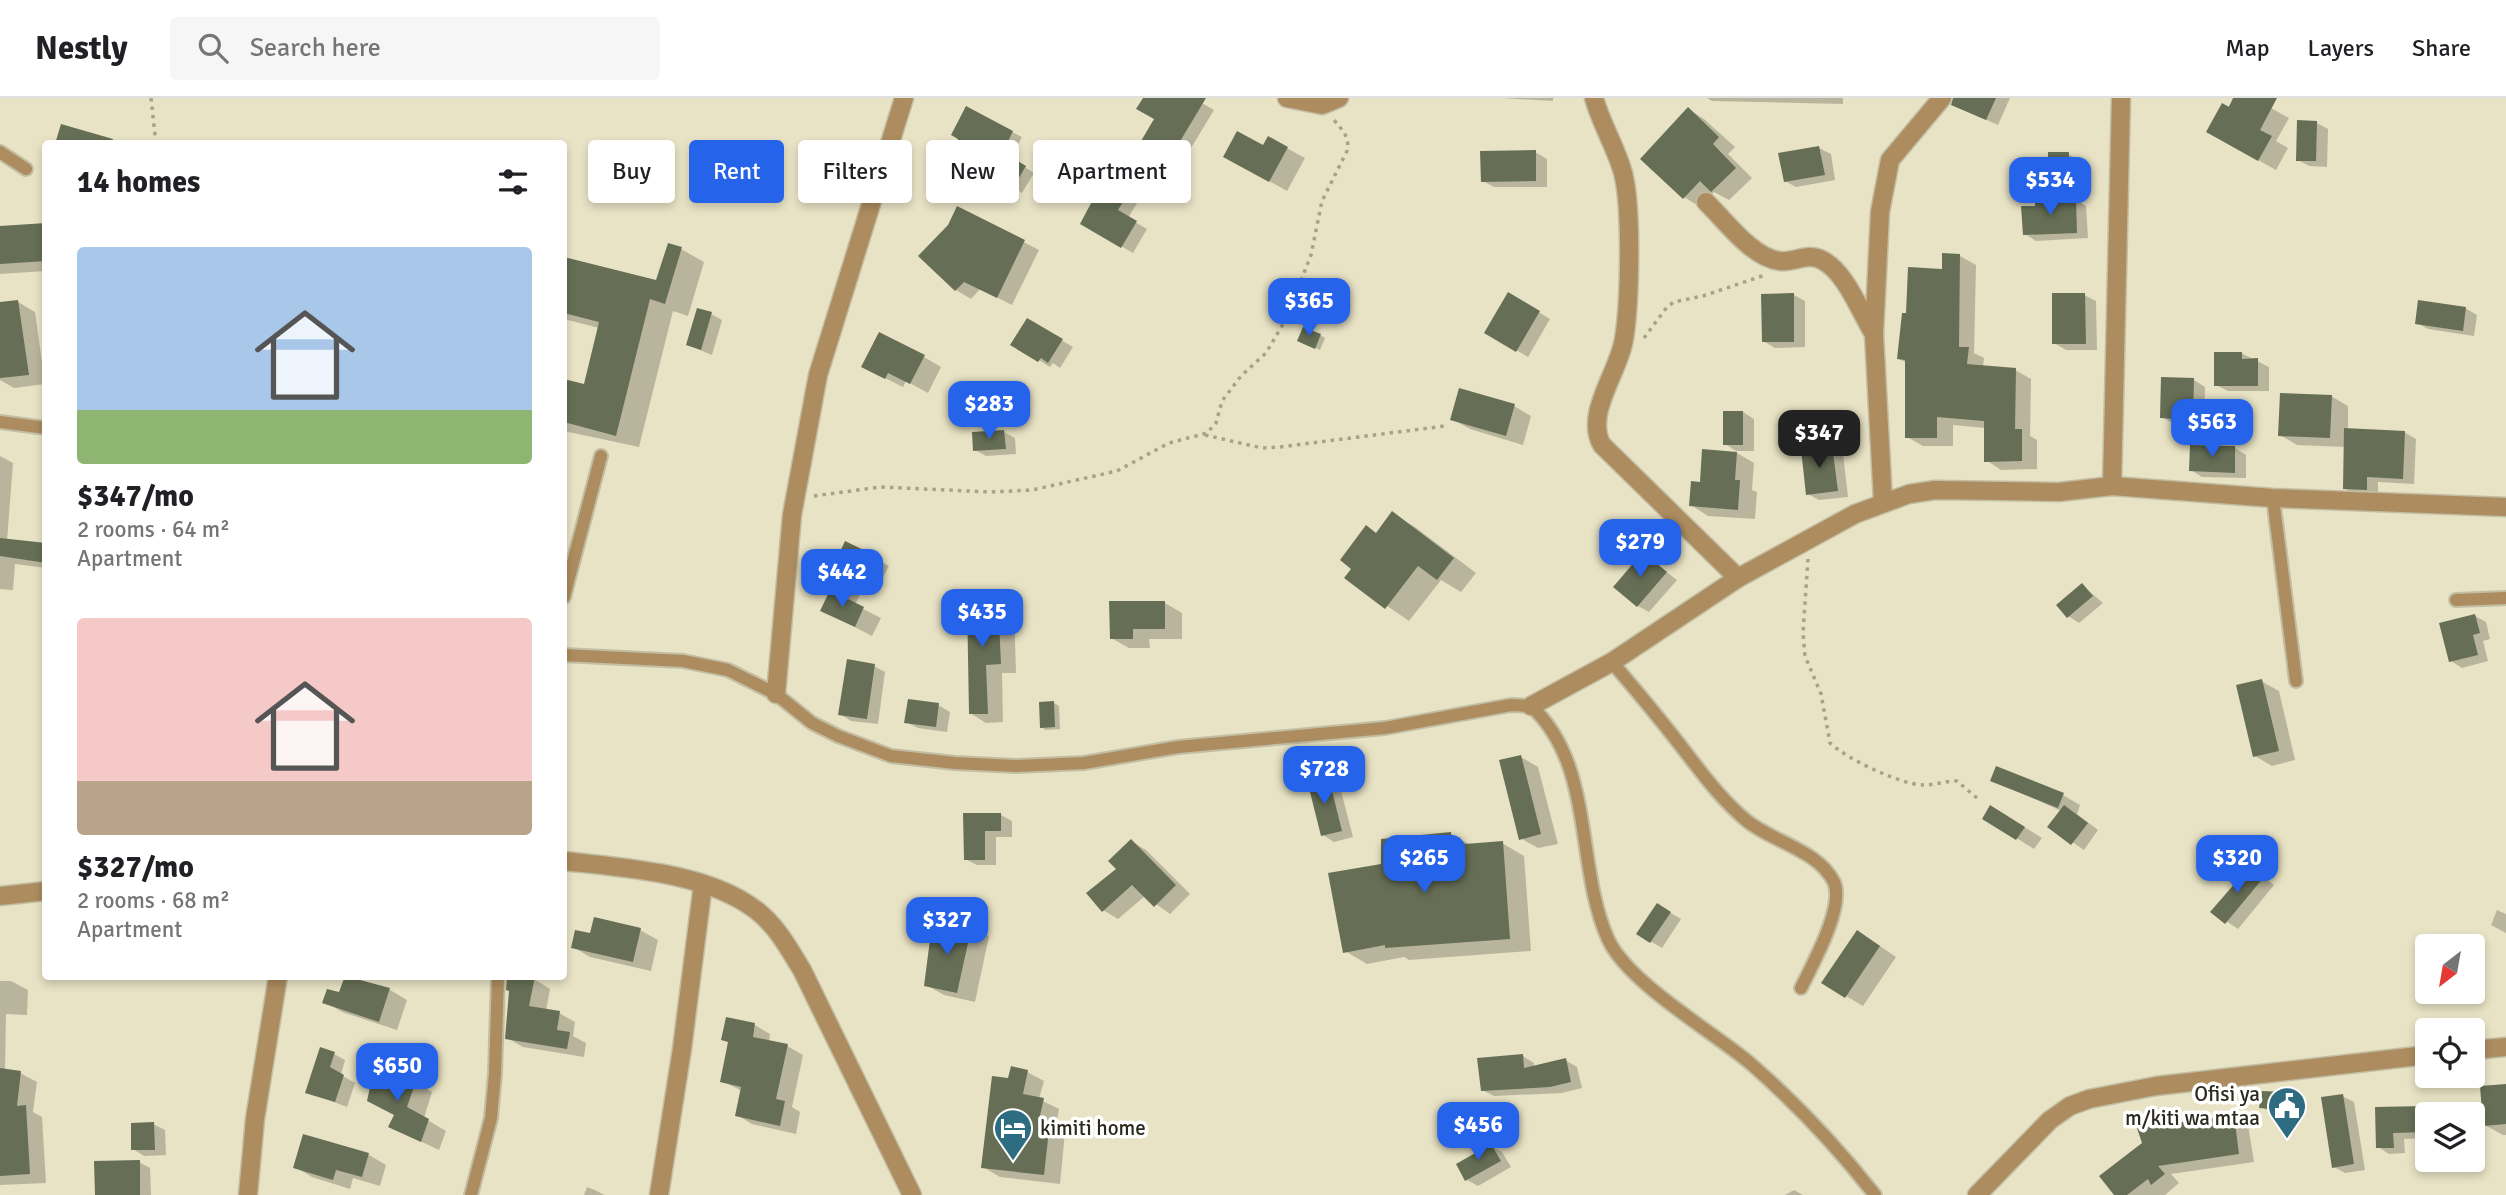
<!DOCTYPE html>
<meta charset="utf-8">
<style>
:root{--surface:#fff;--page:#f6f6f6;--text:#202124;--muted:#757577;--line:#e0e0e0;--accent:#2563eb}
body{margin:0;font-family:Signika,sans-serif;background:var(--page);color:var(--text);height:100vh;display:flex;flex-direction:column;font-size:26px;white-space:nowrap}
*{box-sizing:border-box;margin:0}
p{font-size:23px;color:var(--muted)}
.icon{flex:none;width:38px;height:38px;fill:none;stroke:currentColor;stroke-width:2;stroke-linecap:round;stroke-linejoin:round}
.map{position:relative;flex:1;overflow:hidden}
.side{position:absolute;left:42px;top:42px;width:525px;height:840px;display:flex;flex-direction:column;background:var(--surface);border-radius:7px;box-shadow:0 4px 10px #0003}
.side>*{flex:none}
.top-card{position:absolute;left:588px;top:42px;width:665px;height:63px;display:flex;gap:14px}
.needle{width:46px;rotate:211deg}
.buttons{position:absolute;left:2415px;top:836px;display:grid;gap:14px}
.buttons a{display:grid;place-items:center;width:70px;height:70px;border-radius:7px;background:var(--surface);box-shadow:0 4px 10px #0003;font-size:35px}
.price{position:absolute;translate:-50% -60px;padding:0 16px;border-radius:14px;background:var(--accent);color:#fff;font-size:23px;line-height:46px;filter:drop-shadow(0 2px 4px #0008)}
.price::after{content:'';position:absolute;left:50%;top:42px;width:21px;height:16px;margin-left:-10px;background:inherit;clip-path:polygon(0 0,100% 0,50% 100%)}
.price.active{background:#222;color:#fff}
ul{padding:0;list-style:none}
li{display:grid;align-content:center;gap:14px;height:371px;padding:0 35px}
li span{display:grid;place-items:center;height:217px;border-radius:7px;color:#555}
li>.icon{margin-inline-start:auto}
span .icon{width:126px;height:126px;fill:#fffc;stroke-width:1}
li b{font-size:30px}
h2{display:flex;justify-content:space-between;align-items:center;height:84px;padding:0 35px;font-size:30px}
.pill{padding:0 24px;border-radius:7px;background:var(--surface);box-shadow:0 4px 10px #0003;font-size:24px;line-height:63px}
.pill.active{background:var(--accent);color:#fff}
header{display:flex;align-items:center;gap:42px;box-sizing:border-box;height:98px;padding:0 35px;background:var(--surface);border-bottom:2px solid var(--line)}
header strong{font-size:33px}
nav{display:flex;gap:38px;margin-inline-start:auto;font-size:24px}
.search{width:490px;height:63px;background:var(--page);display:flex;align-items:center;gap:18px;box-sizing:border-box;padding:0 24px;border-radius:7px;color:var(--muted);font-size:26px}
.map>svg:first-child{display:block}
.shadow{fill:#0003}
.building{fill:#666f56}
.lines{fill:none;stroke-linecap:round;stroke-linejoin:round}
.service-casing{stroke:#c2bea4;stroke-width:16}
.minor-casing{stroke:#c2bea4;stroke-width:21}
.tertiary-casing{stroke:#c2bea4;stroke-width:21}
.path{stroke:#a7a38b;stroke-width:3.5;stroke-dasharray:3.5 5;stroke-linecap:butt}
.service{stroke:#ad8c5f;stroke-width:12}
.minor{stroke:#ad8c5f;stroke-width:18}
.tertiary{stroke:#ad8c5f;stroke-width:18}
.labels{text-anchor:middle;stroke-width:7;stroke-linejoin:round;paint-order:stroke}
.poi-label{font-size:21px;fill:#2c2a1e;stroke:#fff;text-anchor:end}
</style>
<header>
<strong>Nestly</strong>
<div class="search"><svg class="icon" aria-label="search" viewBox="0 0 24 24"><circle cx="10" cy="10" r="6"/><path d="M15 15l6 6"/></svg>Search here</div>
<nav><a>Map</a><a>Layers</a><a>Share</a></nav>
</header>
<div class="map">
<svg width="2506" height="1097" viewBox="0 0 2506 1097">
<rect width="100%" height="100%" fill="#e8e3c5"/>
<g class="shadow">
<path d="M1145 0H1193L1214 12 1182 65 1167 56 1128 120 1147 131 1133 155 1082 125 1128 67 1156 21Z"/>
<path d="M1502 0H1553V3Z"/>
<path d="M1707 0H1843V6L1712 3Z"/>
<path d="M1966 0H2010L1998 27 1973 16Z"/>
<path d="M2235 0H2253L2289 20 2276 43 2288 50 2276 72 2208 34Z"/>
<path d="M1688 11 1704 21 1735 49 1728 56 1752 80 1729 102 1714 94 1700 109 1684 99Z"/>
<path d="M2317 25 2328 31 2327 69 2309 68 2298 62Z"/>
<path d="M1012 34 1022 39 1011 60 1034 75 1022 95 985 72 982 81 959 72 960 41Z"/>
<path d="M1268 40 1305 60 1287 93 1225 58 1263 49Z"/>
<path d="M1819 50 1831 56 1835 82 1796 89 1785 83Z"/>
<path d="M1535 54 1547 61V89H1494L1483 83Z"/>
<path d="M2068 56 2073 59V73L2050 70Z"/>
<path d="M2075 101 2086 108 2088 140 2036 143 2025 136 2037 109Z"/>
<path d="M958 110 1039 152 1012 207 980 191 971 201 956 192 921 158 949 128Z"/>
<path d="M46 127V173L0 176V130Z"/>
<path d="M681 151 704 164 688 218 673 213 639 349 564 333V283L585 288 599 230 564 221V161L657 184Z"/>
<path d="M1960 158 1976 167 1974 255 1984 260 1983 269 2015 272 2031 281 2030 338 2037 342V371L2001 372 1986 362 1985 330 1953 327V348H1923L1907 339V265L1899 261 1908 217Z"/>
<path d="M1509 196 1550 221 1528 259 1486 234Z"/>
<path d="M1794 197 1805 203V249L1775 250 1763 243Z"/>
<path d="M2084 197 2096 203 2097 252H2066L2054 245Z"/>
<path d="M18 204 35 214 45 286 14 290 0 282V206Z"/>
<path d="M2465 210 2477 217 2474 238 2428 231 2417 225Z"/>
<path d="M711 216 722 222 712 257 688 247Z"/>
<path d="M1027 222 1073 249 1060 270 1053 265 1050 269 1013 246Z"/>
<path d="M1320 237 1325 240 1320 252 1304 245Z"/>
<path d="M2241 255 2269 269V293H2228L2216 287Z"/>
<path d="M924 259 941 269 928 295 906 283 903 289 881 278Z"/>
<path d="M2194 282 2205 289 2204 327 2174 326 2162 319Z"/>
<path d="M2331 298 2348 308V332L2404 334 2416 341 2414 386 2378 384V398L2356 397 2344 390 2345 349 2297 347 2280 337Z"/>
<path d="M1514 308 1531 318 1523 347 1470 331 1452 321Z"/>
<path d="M1743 314 1754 321V353H1736L1725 346Z"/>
<path d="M1004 334 1015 340 1016 356 986 358 975 352Z"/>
<path d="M1831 349 1843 355 1848 399 1819 402 1808 396Z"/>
<path d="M2235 350 2246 357V380L2202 379 2191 372Z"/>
<path d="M1737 355 1754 365 1752 392 1757 394 1755 421 1708 418 1691 407Z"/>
<path d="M0 358 13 365 7 443 46 448V470L15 466 13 492 0 491Z"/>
<path d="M1392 416 1415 429 1476 475 1461 494 1441 482 1409 523 1347 480Z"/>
<path d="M846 446 889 468 883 479 871 473 855 507 881 520 872 538 822 512 843 498 822 486Z"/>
<path d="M1643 456 1677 482 1649 514 1638 508Z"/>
<path d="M2082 487 2103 505 2079 525 2068 518Z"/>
<path d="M998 502 1014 511 1016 575H1002L1003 624 986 625 970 615Z"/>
<path d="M1165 505 1182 515V541H1149L1150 550H1129L1111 540Z"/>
<path d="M2475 518 2486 524 2490 541 2483 543 2488 563 2462 570 2451 563Z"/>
<path d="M874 568 885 574 878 626 851 623 840 616Z"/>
<path d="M2261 583 2279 593 2295 662 2272 668 2255 658Z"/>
<path d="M1054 605 1059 608 1060 631 1046 632 1041 629Z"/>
<path d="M938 607 950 614 947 634 918 630 906 624Z"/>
<path d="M1521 659 1538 669 1558 746 1538 750 1520 740Z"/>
<path d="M1328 678 1339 685 1353 739 1334 744 1323 737Z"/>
<path d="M1993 682 2063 697 2080 707 2077 716 2098 732 2084 752 2050 729 2061 713Z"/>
<path d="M965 717H1001L1012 723V739H996V767H977L965 761Z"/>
<path d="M2008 719 2042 740 2034 751 1984 720Z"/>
<path d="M1451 736 1470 747 1502 745 1524 758 1531 853 1409 862 1404 859 1367 866 1345 853 1382 767Z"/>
<path d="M1131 743 1146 752 1190 796 1170 816 1145 798 1118 821 1103 812Z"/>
<path d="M2261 777 2274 787 2238 831 2213 814Z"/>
<path d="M1657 807 1681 821 1662 850 1638 836Z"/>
<path d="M2497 812 2506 816V835L2491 827Z"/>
<path d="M971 828 989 838 975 904 944 897 926 887 948 839Z"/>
<path d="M640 832 658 842 651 873 590 859 573 849 592 837Z"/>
<path d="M1874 844 1896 859 1863 908 1846 898Z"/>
<path d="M347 878 390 892 407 902 397 932 342 914 325 904 341 897Z"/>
<path d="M534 881 550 891 546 913 559 915 575 924 573 938 586 945 584 959 523 949 507 940Z"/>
<path d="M0 883H11L28 892 27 917 6 916 5 973 20 975 37 984 33 1014 42 1019 46 1085 0 1087Z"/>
<path d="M727 921 755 927 770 936 769 944 787 948 803 957 792 1009 800 1014 796 1036 752 1026 737 1017 742 993 722 983 730 945 723 941Z"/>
<path d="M334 956 345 962 341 977 355 985 347 1009 307 994Z"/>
<path d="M1523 958 1534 965V969L1565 962 1577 969 1582 990 1562 995 1494 998 1482 992Z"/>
<path d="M1027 974 1044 983 1039 1001 1059 1011 1056 1028 1065 1034 1060 1086 1000 1079 983 1069 1010 982Z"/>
<path d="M415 984 432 994 424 1020 446 1033 439 1052 390 1029Z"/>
<path d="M2506 987V1037H2503L2485 1027Z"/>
<path d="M2286 996 2297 1003 2296 1017 2273 1015 2261 1009Z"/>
<path d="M2342 998 2354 1004 2365 1072 2345 1075 2334 1069Z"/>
<path d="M2426 1010 2437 1016 2427 1017V1040L2404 1041 2405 1055 2389 1056 2378 1049 2377 1011Z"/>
<path d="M2233 1019 2248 1027 2254 1064 2171 1076 2179 1085 2165 1097H2116L2101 1078Z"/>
<path d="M153 1026 165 1032 166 1057 144 1058 133 1051Z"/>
<path d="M304 1038 369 1057 386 1067 380 1088 353 1080 350 1091 312 1079 295 1069Z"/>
<path d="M1491 1048 1502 1054 1511 1069 1478 1088 1467 1082Z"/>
<path d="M139 1064 150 1070 151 1097H96Z"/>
<path d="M587 1089 595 1092 604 1097H584Z"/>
<path d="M1794 1092 1803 1097H1785Z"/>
</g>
<g class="building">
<path d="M1143 0H1206L1170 60 1155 51 1118 112 1137 123 1121 150 1080 126 1116 58 1128 65 1154 21 1136 11Z"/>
<path d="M1953 0H1996L1986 22 1951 7Z"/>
<path d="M2233 0H2277L2260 32 2272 38 2258 63 2206 34 2222 5 2229 9Z"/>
<path d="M966 8 1013 33 1003 54 1026 68 1012 91 976 68 972 77 947 67 958 41 951 37Z"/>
<path d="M1688 9 1719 39 1713 46 1736 70 1711 94 1700 83 1683 101 1640 61Z"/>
<path d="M2297 22 2317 23 2316 63H2296Z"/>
<path d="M61 26 113 41 112 46H55Z"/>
<path d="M1237 33 1263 47 1268 38 1288 49 1269 84 1223 59Z"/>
<path d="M1819 48 1825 77 1784 84 1778 55Z"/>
<path d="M1536 52V83L1481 84 1480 53Z"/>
<path d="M2048 54H2069L2068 71H2048Z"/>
<path d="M2076 100 2077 135 2023 137 2021 108H2035V102Z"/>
<path d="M957 108 1025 142 997 200 964 184 955 193 918 158 948 127Z"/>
<path d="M46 125V163L0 166V128Z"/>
<path d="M668 145 682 149 665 206 650 201 616 338 564 324V281L584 286 599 224 564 215V159L656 182Z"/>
<path d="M1942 155 1960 156 1959 249H1969L1967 266 2016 270 2015 331H2022V363L1984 364V323L1937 319V340H1905V262L1897 261 1902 215H1906L1908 169 1942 171Z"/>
<path d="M1508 194 1540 213 1516 254 1484 235Z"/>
<path d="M1794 195V244H1762L1761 196Z"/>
<path d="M2052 195H2085L2086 246H2052Z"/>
<path d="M18 202 29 277 0 280V204Z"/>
<path d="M2418 202 2466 209 2463 233 2415 226Z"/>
<path d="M697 210 712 214 701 252 686 247Z"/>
<path d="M1027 220 1063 241 1048 265 1041 260 1038 264 1010 247Z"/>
<path d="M1303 229 1321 236 1315 251 1297 243Z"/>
<path d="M879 234 925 257 910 286 888 275 885 281 861 269Z"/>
<path d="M2214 254H2242V261L2258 260V288H2214Z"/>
<path d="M2161 279 2194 280 2193 322 2160 320Z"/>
<path d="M1459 290 1515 306 1506 338 1450 322Z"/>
<path d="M2280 295 2332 297 2330 340 2278 338Z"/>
<rect x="1723" y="313" width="20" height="34"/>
<path d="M2344 330 2405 333 2403 381 2367 379V392L2343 391Z"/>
<path d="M1004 332 1006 351 973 353 972 334Z"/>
<path d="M1832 347 1838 393 1806 397 1801 351Z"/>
<path d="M2190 347 2235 348V375L2189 373Z"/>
<path d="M1702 351 1737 354 1735 382H1740L1738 412 1689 408 1691 383 1700 384Z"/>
<path d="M1392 413 1454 460 1437 482 1418 468 1385 511 1344 480 1351 471 1340 462 1366 427 1376 435Z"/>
<path d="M0 440 46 445V465L0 458Z"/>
<path d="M845 443 872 456 866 471 854 465 839 496 820 486 833 459 837 461Z"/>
<path d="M1643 454 1667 474 1637 509 1613 489Z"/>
<path d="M2082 485 2093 498 2067 520 2056 507Z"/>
<path d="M830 492 864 509 855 529 820 513Z"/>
<path d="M998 500 1001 566 986 567 988 616H969L967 501Z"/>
<path d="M1109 503H1165V531H1133V541H1110Z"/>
<path d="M2475 516 2480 535 2473 537 2478 557 2449 564 2439 525Z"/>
<path d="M847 561 875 566 867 621 838 617Z"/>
<path d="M2262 581 2279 653 2253 659 2236 587Z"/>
<path d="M908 601 939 605 936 629 904 625Z"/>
<path d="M1054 603 1055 629 1040 630 1039 604Z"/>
<path d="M1521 657 1541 736 1519 742 1499 662Z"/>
<path d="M1996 668 2064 695 2058 710 1990 683Z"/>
<path d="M1328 677 1342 733 1321 738 1307 682Z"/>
<path d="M1990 707 2025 729 2016 742 1982 721Z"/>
<path d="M2064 707 2088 725 2071 747 2047 729Z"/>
<path d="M963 715H1001V733H985V762H964Z"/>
<path d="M1451 734 1452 747 1503 743 1510 841 1385 850V847L1343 855 1328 775 1381 766V741Z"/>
<path d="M1131 741 1176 787 1154 809 1132 787 1102 814 1086 795 1116 771 1108 763Z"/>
<path d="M2250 768 2264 779 2225 826 2210 814Z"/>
<path d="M1657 805 1671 814 1650 845 1636 836Z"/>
<path d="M594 819 641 830 633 864 571 850 575 832 590 835Z"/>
<path d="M950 822 972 827 957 895 924 888 931 834 946 837Z"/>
<path d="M1857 832 1880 848 1845 900 1821 885Z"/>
<path d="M345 878 390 890 379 924 322 905 327 891 339 894Z"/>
<path d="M507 878H535L529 908 560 913 557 932 570 934 567 951 505 941 509 893 506 892Z"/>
<path d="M726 919 755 925 753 939 788 946 776 1001 785 1003 780 1028 735 1018 741 989 720 984 728 944 721 942Z"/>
<path d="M320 949 335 954 330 969 344 977 335 1004 305 995Z"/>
<path d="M1523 956 1524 970 1566 960 1571 984 1550 989 1481 993 1477 960Z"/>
<path d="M1011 968 1028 972 1023 996 1044 1000 1039 1022 1050 1023 1044 1077 981 1070 992 978 1008 980Z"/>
<path d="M0 970 21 973 17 1008 26 1007 30 1076 0 1078Z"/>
<path d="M374 970 416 983 407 1009 429 1021 421 1044 388 1029 394 1017 367 1003Z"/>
<path d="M2506 986V1026L2483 1028 2480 988Z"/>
<path d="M2261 993 2287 994 2285 1012 2259 1010Z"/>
<path d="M2343 996 2354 1066 2332 1070 2321 999Z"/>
<path d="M2426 1008 2427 1034 2393 1035 2394 1050H2376L2375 1009Z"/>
<path d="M2234 1017 2239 1056 2158 1068 2165 1076 2151 1087 2148 1081 2127 1097H2114L2099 1078 2142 1045 2137 1030Z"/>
<path d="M154 1024 155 1052H131V1025Z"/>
<path d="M303 1036 369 1055 362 1079 336 1072 333 1082 293 1070Z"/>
<path d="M1491 1046 1501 1063 1465 1083 1456 1066Z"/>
<path d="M140 1062V1097H95L94 1063Z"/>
</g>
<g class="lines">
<defs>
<g id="service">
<path d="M0 54 26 71"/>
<path d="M0 324 46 330"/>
<path d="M2273 400 2296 583"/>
<path d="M564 499 601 358"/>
<path d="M2456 502 2506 500"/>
<path d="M564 557 683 563 728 572 776 596 812 625 838 638 891 658 955 665 1016 668 1084 665 1178 649 1385 630 1511 607 1531 608C1595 667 1575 767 1608 841 1628 885 1712 933 1751 966 1797 1006 1838 1050 1875 1097"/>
<path d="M1612 564C1634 590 1656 616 1677 643 1699 671 1719 700 1747 723 1773 744 1818 752 1834 784 1845 809 1812 867 1801 890"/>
<path d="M471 1097 491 1020 495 976 498 878"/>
</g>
<g id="minor">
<path d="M1287 0 1322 7 1339 0"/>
<path d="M1594 0C1601 26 1616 49 1623 75 1632 109 1630 205 1624 241 1619 274 1584 316 1602 347L1738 480"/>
<path d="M1706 104C1725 122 1752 160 1780 163 1795 165 1807 154 1822 162 1846 174 1860 214 1874 236"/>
<path d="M2112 388 2121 0"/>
<path d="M1883 404 1874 236 1880 114 1890 62 1942 0"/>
<path d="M776 596 792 417 818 277 904 0"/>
<path d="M1531 608 1612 564 1738 480 1855 416 1909 396 1935 392 2059 394 2112 388 2273 400 2506 409"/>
<path d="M2473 952 2506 949"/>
<path d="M248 1097 255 1021 278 878"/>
<path d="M659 1097 682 951 703 786"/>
<path d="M1977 1097 2050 1022 2070 1008 2089 1001 2156 988 2427 957"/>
</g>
<g id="tertiary">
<path d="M564 763C623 770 707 774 756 812 777 828 789 851 802 872L912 1097"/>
<path d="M0 798 46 793"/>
</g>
</defs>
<use href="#service" class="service-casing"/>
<use href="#minor" class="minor-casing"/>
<use href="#tertiary" class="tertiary-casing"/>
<g class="path">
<path d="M151 0 156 46"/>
<path d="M1644 240 1667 209 1674 204 1703 198 1765 177"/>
<path d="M1205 337 1262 350 1280 349 1445 328"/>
<path d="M814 398 880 389 991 394 1032 392 1117 373 1169 345 1207 335 1216 325 1222 303 1241 278 1266 255 1286 221 1311 157 1322 103 1347 53C1350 39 1343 33 1334 22"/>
<path d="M1808 461 1803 535 1805 558 1821 596 1830 645C1847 661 1901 687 1924 687 1935 687 1946 683 1957 683L1977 700"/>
</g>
<use href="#service" class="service"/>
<use href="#minor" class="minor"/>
<use href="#tertiary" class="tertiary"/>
</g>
<defs>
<symbol id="civic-pin" viewBox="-11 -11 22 30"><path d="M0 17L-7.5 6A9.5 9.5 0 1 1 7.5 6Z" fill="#2d6c81" stroke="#fff"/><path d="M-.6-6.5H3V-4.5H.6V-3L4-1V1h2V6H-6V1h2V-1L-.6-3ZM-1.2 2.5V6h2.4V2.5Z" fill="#fff"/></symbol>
<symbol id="hotel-pin" viewBox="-11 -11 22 30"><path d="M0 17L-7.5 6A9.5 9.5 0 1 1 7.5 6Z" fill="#2d6c81" stroke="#fff"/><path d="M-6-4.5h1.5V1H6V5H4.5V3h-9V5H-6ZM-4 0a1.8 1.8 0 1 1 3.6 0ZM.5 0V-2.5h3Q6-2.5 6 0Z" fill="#fff"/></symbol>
</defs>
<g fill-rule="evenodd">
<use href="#civic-pin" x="2265" y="986" width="44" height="60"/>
<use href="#hotel-pin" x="991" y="1008" width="44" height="60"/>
</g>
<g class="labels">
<g class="poi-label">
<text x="2260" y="1003">Ofisi ya<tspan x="2260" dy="24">m/kiti wa mtaa</tspan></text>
<text x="1040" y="1037" text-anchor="start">kimiti home</text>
</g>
</g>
</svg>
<div class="buttons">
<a><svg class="needle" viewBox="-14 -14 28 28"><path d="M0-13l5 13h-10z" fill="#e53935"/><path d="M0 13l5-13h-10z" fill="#757577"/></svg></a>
<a><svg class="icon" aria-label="locate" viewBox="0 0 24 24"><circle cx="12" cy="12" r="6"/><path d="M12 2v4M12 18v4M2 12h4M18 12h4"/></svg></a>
<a><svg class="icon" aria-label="layers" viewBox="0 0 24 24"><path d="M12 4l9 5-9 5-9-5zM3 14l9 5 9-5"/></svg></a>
</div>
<b class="price" style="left:2050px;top:119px">$534</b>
<b class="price" style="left:1309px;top:240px">$365</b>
<b class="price" style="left:989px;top:343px">$283</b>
<b class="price" style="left:2212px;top:361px">$563</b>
<b class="price active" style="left:1819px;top:372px">$347</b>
<b class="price" style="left:1640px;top:481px">$279</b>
<b class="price" style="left:842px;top:511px">$442</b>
<b class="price" style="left:982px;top:551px">$435</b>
<b class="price" style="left:1324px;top:708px">$728</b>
<b class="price" style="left:1424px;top:797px">$265</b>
<b class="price" style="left:2237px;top:797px">$320</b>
<b class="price" style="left:947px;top:859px">$327</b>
<b class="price" style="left:397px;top:1005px">$650</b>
<b class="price" style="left:1478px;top:1064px">$456</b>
<div class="top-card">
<a class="pill">Buy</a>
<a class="pill active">Rent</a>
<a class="pill">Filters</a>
<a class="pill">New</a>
<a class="pill">Apartment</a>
</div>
<section class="side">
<h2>14 homes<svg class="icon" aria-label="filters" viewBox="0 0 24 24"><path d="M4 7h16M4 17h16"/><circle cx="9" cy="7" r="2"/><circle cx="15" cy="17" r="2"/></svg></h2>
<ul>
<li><span style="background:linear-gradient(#a9c7e8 75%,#8fb573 0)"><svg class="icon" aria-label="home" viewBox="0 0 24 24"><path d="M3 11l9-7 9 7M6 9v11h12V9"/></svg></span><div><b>$347/mo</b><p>2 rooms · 64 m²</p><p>Apartment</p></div></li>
<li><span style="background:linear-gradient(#f6c9c9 75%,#b9a48a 0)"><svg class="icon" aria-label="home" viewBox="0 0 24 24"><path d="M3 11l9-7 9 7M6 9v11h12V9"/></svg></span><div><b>$327/mo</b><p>2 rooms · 68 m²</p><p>Apartment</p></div></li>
</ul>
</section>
</div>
